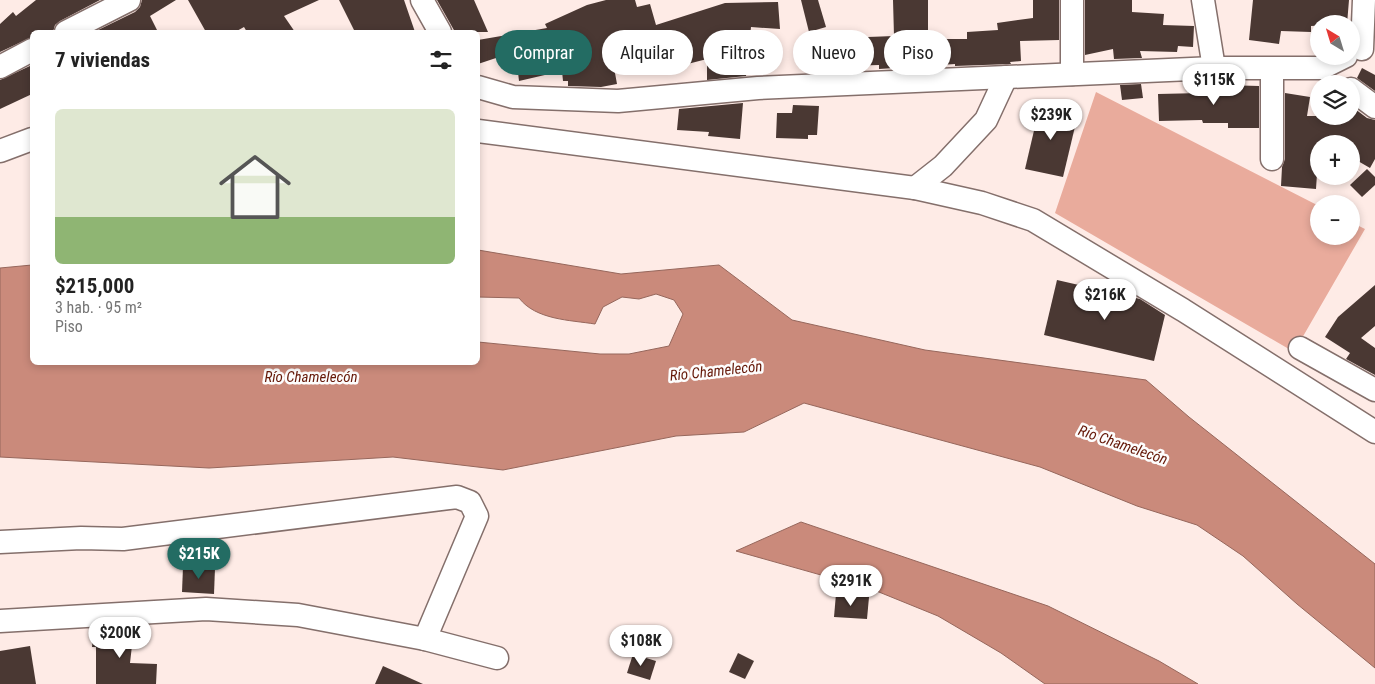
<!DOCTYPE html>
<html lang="es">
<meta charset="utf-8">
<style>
:root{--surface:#fff;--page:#f2f2f2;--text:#222;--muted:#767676;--line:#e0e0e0;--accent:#236c63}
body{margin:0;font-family:"Roboto Condensed",sans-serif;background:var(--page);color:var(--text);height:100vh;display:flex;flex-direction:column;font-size:19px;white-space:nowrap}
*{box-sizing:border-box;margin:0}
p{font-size:16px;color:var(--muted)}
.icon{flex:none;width:28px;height:28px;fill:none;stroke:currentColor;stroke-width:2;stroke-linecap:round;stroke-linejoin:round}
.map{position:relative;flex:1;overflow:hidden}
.sheet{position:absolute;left:30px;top:30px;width:450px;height:335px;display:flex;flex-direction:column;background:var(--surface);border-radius:8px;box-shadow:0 2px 8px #0003}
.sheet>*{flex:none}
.top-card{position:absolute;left:495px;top:30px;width:475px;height:45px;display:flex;gap:10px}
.needle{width:32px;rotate:322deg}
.fabs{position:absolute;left:1310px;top:15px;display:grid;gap:10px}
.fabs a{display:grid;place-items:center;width:50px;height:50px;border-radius:50%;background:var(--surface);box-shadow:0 2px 8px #0003;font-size:25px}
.price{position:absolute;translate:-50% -42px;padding:0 11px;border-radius:18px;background:#fff;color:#222;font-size:16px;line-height:32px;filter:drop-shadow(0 1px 2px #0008)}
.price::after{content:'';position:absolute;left:50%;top:30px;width:15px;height:11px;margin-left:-8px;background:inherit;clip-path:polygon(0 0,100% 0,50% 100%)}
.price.current{background:var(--accent);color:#fff}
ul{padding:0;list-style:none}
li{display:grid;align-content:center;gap:10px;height:265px;padding:0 25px}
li+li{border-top:1px solid var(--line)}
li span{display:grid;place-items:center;height:155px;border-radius:8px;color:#555}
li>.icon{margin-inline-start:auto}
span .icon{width:90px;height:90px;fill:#fffc;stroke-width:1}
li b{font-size:21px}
h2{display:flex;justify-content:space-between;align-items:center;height:60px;padding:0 25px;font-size:21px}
.pill{padding:0 18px;border-radius:22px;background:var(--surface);box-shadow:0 2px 8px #0003;font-size:18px;line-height:45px}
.pill.current{background:var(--accent);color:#fff}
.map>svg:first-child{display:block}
.green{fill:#e9ab9c}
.water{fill:#ca8a7b;stroke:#96675c}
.building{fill:#4a3833}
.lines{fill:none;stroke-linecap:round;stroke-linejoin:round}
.minor-casing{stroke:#846f6b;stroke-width:25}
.minor{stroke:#fff;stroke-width:22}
.labels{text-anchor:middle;stroke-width:5;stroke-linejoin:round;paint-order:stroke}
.water-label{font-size:15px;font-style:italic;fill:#651808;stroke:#fdfdfd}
</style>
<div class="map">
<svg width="1375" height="684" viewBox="0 0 1375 684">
<rect width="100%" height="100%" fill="#feebe6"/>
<path class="green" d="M1096 92 1319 206V236H1351V222L1365 229 1294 352 1055 213Z"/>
<g class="water">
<path d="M478 250 621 274 719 265 792 320 925 350 1146 380 1189 417 1375 564V668L1297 604 1243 556 1197 525 1137 506 1040 467 804 403 744 432 676 436 503 470 393 457 209 468 0 457V268L32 265V362H478V342L600 354H629L669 346 683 314 674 300 656 294 639 299 622 297 603 307 595 324C570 320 536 320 519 298L478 297Z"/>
<path d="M801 522 1048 606 1159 661 1198 684H1045L1001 653 938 616 874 590 736 551Z"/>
</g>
<g class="building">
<path d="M36 0H100L60 21 55 25 53 32H32V37L0 52V24L13 12 16 16Z"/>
<path d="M142 0H176L150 16 158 32H94L135 12 140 7Z"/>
<path d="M188 0H319L284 16 295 32H247L244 27 235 32H206Z"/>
<path d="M339 0H404L415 32H355Z"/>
<path d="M437 0H474L488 32H455Z"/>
<path d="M606 0H635L637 7 650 4 656 25 725 3 778 2 780 29 751 27 746 76 707 80V59L668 69 654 51 649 52 647 47 613 62 617 84 601 87 568 86V81H563L562 71 519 81 517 64 504 66 502 56 478 64V40L547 28 545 24 587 5Z"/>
<path d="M801 0H818L826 27 809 32Z"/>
<path d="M893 0H928V39H967V32L998 30 997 23 1033 18V0H1059V40L1020 41 1021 61 1010 62 1011 64 955 66V64L879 69V65L843 66 842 38 894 36Z"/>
<path d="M1085 0H1132V12L1164 14 1163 25 1194 26 1193 47 1178 46 1177 52 1140 51 1142 58 1114 59 1113 49 1085 55Z"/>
<path d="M1253 0H1349L1347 24 1311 26V32L1281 31 1279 44 1249 40Z"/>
<path d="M32 65V94L0 109V80Z"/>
<path d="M1362 68 1375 75V91L1357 78Z"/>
<path d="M1202 82H1224V85L1259 86V128H1228V123H1203L1202 120 1159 121 1158 94 1202 93Z"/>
<path d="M1141 84 1143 98 1122 100 1120 85Z"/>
<path d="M1285 93 1310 97 1307 116H1351V106L1367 118 1375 120V159L1370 168 1351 157V144H1319L1316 189 1281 186 1282 167 1285 159Z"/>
<path d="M743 103 740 139 708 136 709 132 677 130 679 109Z"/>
<path d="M793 105 819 106 817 135H808V139L776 138 777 113H792Z"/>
<path d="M1040 105 1078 114 1063 177 1025 169Z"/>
<path d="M1367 169 1375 177V185L1362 197 1350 185Z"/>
<path d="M1057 280 1140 299 1165 315 1154 361 1044 335Z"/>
<path d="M1375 285V326L1361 338 1375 348V375L1346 359 1350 353 1325 337 1338 317Z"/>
<path d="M183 567 215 568 214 594 182 592Z"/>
<path d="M836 594 869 597 867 619 834 617Z"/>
<path d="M125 627 134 628 130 663 157 664 156 684H96V647H92L94 629Z"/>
<path d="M30 646 36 684H0V651Z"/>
<path d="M738 653 754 661 745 679 729 672Z"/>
<path d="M633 654 656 661 650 680 627 673Z"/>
<path d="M383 666 423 684H375Z"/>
</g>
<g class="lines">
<defs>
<g id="minor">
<path d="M422 0 440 32"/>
<path d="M1072 0V74"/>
<path d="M1203 0 1214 68"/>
<path d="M66 32 129 0"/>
<path d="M1362 49 1364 0"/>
<path d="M0 67 32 50"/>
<path d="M478 87 513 97 618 101 758 88 1214 68H1322L1346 56"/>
<path d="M1351 89 1375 107"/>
<path d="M478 131 915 188 982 203 1033 220 1183 310 1375 432"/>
<path d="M0 151 32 139"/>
<path d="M1272 159V69"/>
<path d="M915 188 943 166 986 120 1006 77"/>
<path d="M1300 348 1375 390"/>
<path d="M0 542 81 538 123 539 457 497 470 502 477 516 425 639"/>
<path d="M0 621 206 609 298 615 425 639 497 658"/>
</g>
</defs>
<use href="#minor" class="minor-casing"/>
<use href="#minor" class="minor"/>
</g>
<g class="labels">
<g class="water-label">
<text transform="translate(716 371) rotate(-6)" y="5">Río Chamelecón</text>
<text x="311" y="382">Río Chamelecón</text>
<text transform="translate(1123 445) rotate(19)" y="5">Río Chamelecón</text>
</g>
</g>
</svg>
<div class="fabs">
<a><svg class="needle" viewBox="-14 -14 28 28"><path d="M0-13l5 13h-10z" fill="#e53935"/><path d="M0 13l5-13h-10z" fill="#767676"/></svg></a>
<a><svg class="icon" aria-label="layers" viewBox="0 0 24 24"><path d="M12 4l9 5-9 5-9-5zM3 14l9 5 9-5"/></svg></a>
<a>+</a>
<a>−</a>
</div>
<b class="price" style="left:1214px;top:106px">$115K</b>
<b class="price" style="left:1051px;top:141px">$239K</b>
<b class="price" style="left:1105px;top:321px">$216K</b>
<b class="price current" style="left:199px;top:580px">$215K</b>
<b class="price" style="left:851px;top:607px">$291K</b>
<b class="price" style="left:120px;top:659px">$200K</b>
<b class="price" style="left:641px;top:667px">$108K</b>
<div class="top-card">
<a class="pill current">Comprar</a>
<a class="pill">Alquilar</a>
<a class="pill">Filtros</a>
<a class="pill">Nuevo</a>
<a class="pill">Piso</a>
</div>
<section class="sheet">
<h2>7 viviendas<svg class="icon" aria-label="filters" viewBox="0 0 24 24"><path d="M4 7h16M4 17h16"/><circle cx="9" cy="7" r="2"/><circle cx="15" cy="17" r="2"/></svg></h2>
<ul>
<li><span style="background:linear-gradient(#dfe7d0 70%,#8fb573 0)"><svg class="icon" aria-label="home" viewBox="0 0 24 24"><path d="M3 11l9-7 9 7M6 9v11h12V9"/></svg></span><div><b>$215,000</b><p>3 hab. · 95 m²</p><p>Piso</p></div></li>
</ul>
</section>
</div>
